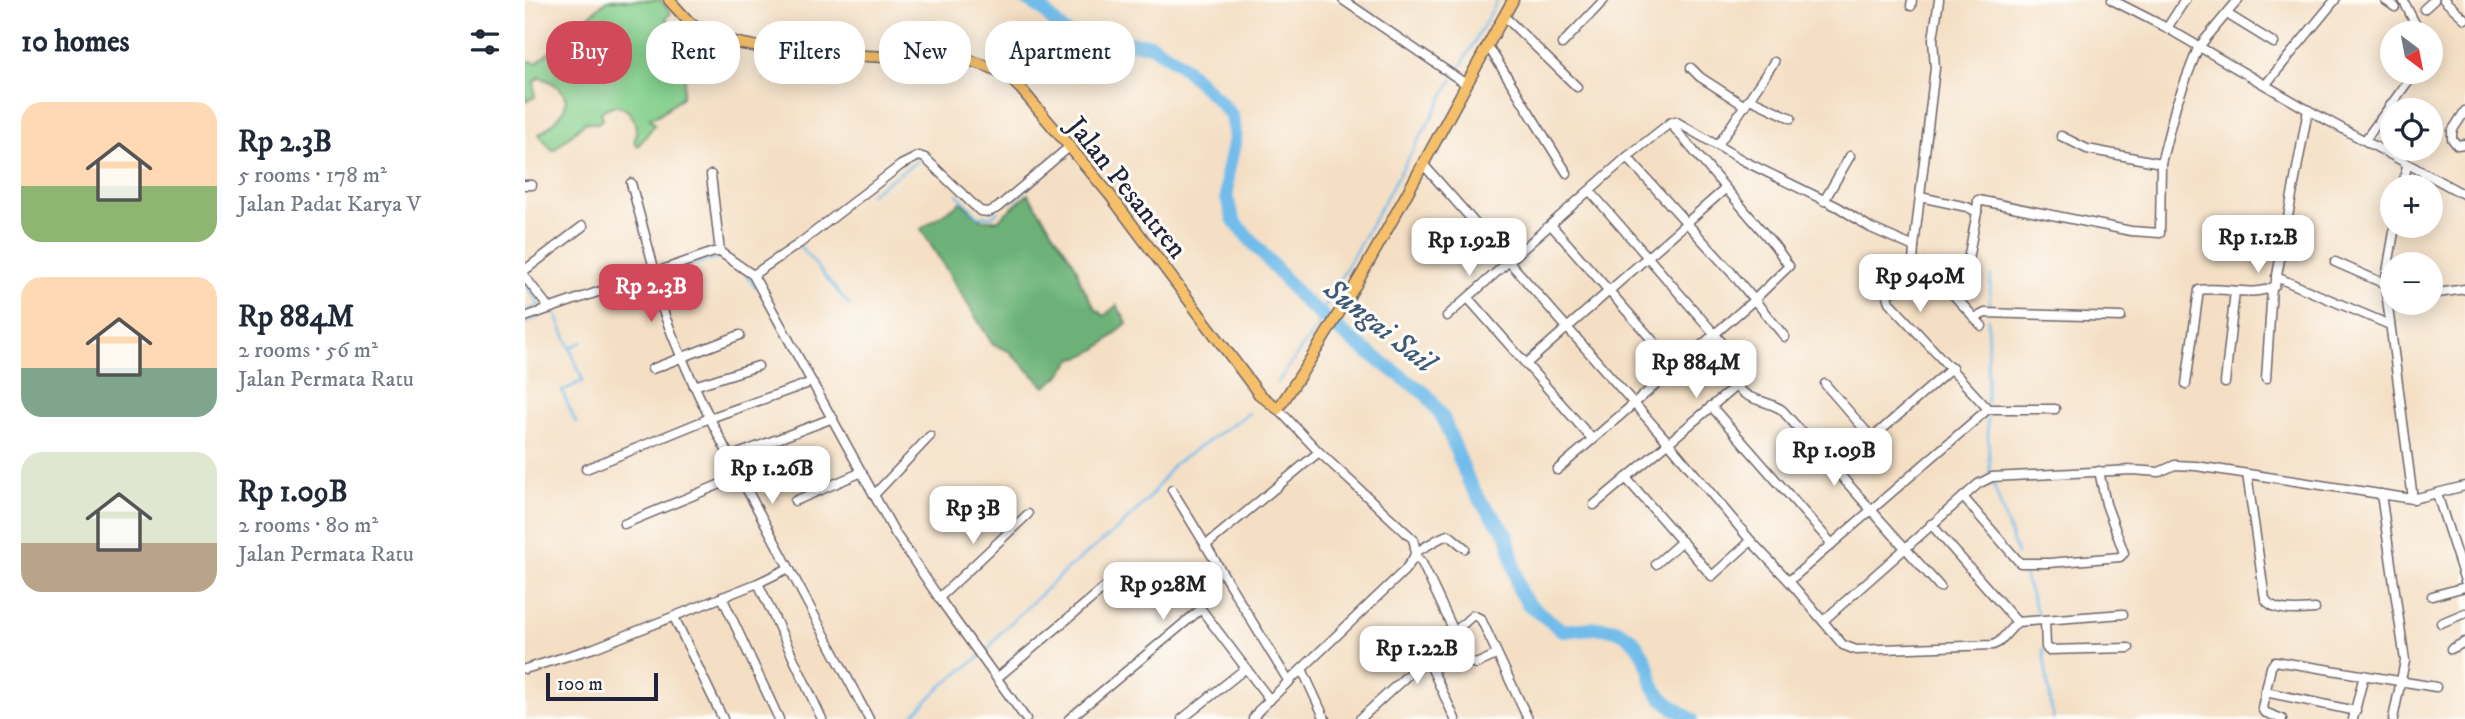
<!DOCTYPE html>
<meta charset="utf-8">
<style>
:root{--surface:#fff;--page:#f2f2f3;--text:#1f2937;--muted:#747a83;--accent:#d1495b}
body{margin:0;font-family:"IM FELL DW Pica",serif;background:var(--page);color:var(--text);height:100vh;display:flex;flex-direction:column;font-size:26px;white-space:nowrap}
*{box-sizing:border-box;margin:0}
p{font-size:23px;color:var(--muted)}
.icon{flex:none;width:38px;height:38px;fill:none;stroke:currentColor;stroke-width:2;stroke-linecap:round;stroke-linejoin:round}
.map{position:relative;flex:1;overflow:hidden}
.panel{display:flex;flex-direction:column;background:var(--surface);width:525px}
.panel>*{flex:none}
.banner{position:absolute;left:21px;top:21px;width:665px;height:63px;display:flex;gap:14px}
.needle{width:46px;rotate:148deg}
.tools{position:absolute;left:1855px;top:21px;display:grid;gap:14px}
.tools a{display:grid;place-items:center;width:63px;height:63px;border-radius:50%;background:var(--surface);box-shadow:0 4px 18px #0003;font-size:35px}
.scale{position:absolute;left:21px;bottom:18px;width:112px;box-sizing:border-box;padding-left:7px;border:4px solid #22223b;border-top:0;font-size:19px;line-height:24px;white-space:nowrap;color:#22223b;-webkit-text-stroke:5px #fdfcf7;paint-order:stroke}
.price{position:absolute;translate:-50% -60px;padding:0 16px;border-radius:14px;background:#fff;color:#222;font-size:23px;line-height:46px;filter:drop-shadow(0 2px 4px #0008)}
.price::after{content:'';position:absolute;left:50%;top:42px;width:21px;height:16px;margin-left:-10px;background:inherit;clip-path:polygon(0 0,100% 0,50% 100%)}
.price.selected{background:var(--accent);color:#fff}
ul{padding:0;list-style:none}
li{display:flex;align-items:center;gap:21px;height:175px;padding:0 21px}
li span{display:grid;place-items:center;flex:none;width:196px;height:140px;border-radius:21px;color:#555}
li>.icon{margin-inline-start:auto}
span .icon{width:84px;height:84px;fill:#fffc;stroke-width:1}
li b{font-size:30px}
h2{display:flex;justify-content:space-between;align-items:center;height:84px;padding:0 21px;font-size:30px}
.pill{padding:0 24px;border-radius:28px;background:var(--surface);box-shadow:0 4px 18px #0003;font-size:24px;line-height:63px}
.pill.selected{background:var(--accent);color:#fff}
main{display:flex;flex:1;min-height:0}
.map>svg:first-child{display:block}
.green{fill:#85d08d;stroke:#547964;stroke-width:2}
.forest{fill:#6cb278;stroke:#476a5a;stroke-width:2}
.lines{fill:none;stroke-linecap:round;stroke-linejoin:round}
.stream{stroke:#71bcea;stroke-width:2.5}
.river{stroke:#71bcea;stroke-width:14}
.minor-casing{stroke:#6c646b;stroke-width:11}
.major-casing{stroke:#6c646b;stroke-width:13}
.minor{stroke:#fff;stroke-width:8}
.major{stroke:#f6c06b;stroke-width:10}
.labels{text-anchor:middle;stroke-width:6;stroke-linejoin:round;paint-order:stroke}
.street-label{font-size:28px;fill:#22223b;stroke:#fdfcf7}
.water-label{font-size:30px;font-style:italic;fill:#3e5878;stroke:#fdfcf7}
</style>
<main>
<section class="panel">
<h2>10 homes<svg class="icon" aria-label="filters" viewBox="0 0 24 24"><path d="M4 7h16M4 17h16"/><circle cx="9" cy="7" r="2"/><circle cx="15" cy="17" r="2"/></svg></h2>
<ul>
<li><span style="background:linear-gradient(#ffd9b3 60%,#8fb573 0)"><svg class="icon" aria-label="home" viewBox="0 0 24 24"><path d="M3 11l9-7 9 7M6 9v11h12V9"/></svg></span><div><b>Rp 2.3B</b><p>5 rooms · 178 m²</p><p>Jalan Padat Karya V</p></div></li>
<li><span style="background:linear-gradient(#ffd9b3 65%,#7fa58c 0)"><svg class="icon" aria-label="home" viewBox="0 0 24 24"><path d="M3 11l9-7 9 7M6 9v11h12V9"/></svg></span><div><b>Rp 884M</b><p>2 rooms · 56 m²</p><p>Jalan Permata Ratu</p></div></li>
<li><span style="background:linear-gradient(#dfe7d0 65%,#b9a48a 0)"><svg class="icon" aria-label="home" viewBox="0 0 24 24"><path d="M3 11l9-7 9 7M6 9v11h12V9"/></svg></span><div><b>Rp 1.09B</b><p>2 rooms · 80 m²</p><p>Jalan Permata Ratu</p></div></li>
</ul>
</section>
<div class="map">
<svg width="1940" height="719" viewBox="0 0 1940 719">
<rect width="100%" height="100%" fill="#fdfcf7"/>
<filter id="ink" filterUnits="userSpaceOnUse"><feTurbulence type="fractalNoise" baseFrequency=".0143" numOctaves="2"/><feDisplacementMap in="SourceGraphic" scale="14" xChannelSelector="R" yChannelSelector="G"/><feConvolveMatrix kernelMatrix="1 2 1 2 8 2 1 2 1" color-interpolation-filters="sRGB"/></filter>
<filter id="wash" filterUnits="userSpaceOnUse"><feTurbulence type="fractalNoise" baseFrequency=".00686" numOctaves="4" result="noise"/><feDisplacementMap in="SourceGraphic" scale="28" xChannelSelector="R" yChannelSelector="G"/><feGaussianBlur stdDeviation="1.57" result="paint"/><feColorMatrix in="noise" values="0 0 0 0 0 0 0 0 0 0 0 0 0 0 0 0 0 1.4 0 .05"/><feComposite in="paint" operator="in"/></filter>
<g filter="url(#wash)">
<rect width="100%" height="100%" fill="#f4dfc4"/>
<path class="green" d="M82 0H135L146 13 141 18 153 39 160 38 168 50 152 67 160 79 157 97 133 115 124 118 130 124 113 146 109 142C118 120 97 94 76 112L78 119 73 123 60 122 28 151 14 134C41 116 57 93 15 77L9 82 10 97 0 101V60L12 63Z"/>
<path class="forest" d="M503 194 551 266 556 283 570 308 579 316 592 305 602 323C586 337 570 356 548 358L533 377 520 387 484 351 468 345 396 229 436 202 457 220H473Z"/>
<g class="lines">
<g class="stream">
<path d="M826 0 892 46"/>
<path d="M932 73 973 0"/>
<path d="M345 194 394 160"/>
<path d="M432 194 454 217 467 216 473 211"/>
<path d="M487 201 516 176"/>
<path d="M275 246 324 305"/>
<path d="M149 270 196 257"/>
<path d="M221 275 230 287"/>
<path d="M0 283 14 305 0 312"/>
<path d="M1464 309 1466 276"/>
<path d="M29 310 45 348 57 342"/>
<path d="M0 323 16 316"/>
<path d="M45 348 58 381 37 391 51 423"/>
<path d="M752 383 791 328 803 300 928 79"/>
<path d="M1462 403 1463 319"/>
<path d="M1462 417 1465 473"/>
<path d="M1468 483 1492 554"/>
<path d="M1497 570 1514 617"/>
<path d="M1518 649 1528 719"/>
<path d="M384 719 417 686 462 651 475 633 542 569 596 526 624 498 649 464 724 413"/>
</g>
<path class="river" d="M502 0 517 9 537 30 562 45 592 42 626 45 653 62 691 98 707 116 710 139 702 176V198L709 221 779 301 825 339 902 395 918 418 944 482 956 502 982 534 994 590 1003 604 1038 631C1079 627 1105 620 1123 666 1126 672 1126 681 1129 687 1135 700 1154 711 1166 719"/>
</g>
</g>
<g filter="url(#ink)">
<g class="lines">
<defs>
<g id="minor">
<path d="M818 0 941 84"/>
<path d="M1587 0 1642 28 1783 110 1940 195"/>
<path d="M1860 0 1870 7"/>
<path d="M1878 0 1895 33"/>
<path d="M1919 0 1940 19"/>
<path d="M1386 6 1387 0"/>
<path d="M1899 9 1909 0"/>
<path d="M1702 14 1749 43"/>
<path d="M979 16 1052 87"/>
<path d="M1642 28 1660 0"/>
<path d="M1037 44 1079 0"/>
<path d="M963 46 1042 173"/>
<path d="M1166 68 1175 77 1220 106"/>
<path d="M1741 84 1810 0"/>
<path d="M1225 99 1266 118"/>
<path d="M1940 111 1927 131V139L1932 145 1940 144"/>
<path d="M1145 123 1150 121 1219 161 1313 207 1346 228 1389 247 1388 263 1381 277"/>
<path d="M1536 136 1562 149 1636 163"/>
<path d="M1840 140 1890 72"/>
<path d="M1193 145 1249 62"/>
<path d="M1102 157 1206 272 1260 337"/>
<path d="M897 163 1143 442 1226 541 1264 581 1463 409"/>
<path d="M186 175 195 252"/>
<path d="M106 183 130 272"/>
<path d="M0 185H7"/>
<path d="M1878 187 1882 165"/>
<path d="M1065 191 1221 370 1211 386 1069 505"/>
<path d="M1395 197 1442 207 1452 212 1435 302"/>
<path d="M1299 201 1325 156"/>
<path d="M1452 212 1453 200 1606 231 1635 233 1636 163 1651 105 1673 48 1713 0"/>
<path d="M1026 225 1151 367"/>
<path d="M1870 226 1860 284 1888 499"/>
<path d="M1389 247 1410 68 1408 39 1414 0"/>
<path d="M1810 262 1860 284"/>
<path d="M0 270 58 226"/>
<path d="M125 273C153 362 197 444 241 525 276 590 310 654 344 719"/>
<path d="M228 275 275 243 376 165 394 156 400 158 455 211 463 212 472 208 543 148"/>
<path d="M0 277 24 308"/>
<path d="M1751 277 1865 325"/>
<path d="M1906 294 1940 289"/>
<path d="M943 298 1068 440"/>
<path d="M922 316 1102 157 1145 123"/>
<path d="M0 317 189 252H195L228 275 370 533 414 598 501 719"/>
<path d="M1450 318 1460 313 1596 317"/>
<path d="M1457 326 1400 264 1381 277 1362 296 1364 302 1463 409"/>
<path d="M1001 364 1200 189"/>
<path d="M127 369 215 335"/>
<path d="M1741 379 1747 288"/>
<path d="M1700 383 1710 291"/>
<path d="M1300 384 1347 438"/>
<path d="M1661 384 1674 290C1697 286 1728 298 1750 286L1783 110"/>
<path d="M169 386 233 366"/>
<path d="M1211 386C1222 401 1242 400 1257 410L1415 587"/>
<path d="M1186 406 1307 544"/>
<path d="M1463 409H1530"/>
<path d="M205 457 308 418"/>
<path d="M61 469 185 418 287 382"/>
<path d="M1312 469 1427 368"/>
<path d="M1032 470 1229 300 1264 266 1250 246 1145 123"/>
<path d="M1722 474 1740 599C1749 613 1775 610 1790 609"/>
<path d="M1101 478 1187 576 1226 541"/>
<path d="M647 490 764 682"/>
<path d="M1856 494 1880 661 1868 719"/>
<path d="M1912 494 1940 581"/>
<path d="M349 495 405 436"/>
<path d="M1438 497 1495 563H1524L1595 557 1599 553 1581 504 1574 471"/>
<path d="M270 501 337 472"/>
<path d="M99 524 215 476"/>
<path d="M1406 524 1492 622"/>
<path d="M680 546 794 452"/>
<path d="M892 551C902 547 915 536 924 535L940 548"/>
<path d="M891 556 897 563 943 661 951 664 971 655"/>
<path d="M1131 564 1157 541"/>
<path d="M1264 581 1318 645 1331 650 1468 645 1474 642 1492 622 1598 614"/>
<path d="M233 583 297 719"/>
<path d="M1907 596 1940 587"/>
<path d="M197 597 254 719"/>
<path d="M414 598 503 514"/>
<path d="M149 617 198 719"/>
<path d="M1298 621 1453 484 1467 477 1607 470 1634 472 1650 465 1671 466 1888 499 1940 486"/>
<path d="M1520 621 1521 647 1523 650 1604 648"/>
<path d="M1916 623 1940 613"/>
<path d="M1926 649 1940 642"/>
<path d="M902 658 930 719"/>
<path d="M0 669 69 648 233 583 264 568"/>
<path d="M777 669 800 719"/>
<path d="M472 678 584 584"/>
<path d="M1740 692 1831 711"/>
<path d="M544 719 676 609 745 700"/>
<path d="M657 719 721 668"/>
<path d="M728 719 733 711 879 571C889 559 893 554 888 539L794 452 753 409"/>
<path d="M835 719 948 615 956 619 1003 719"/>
<path d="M1757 719 1739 712 1737 708 1746 667 1750 661 1911 687"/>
<path d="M1828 719 1839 675"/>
</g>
<path id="major" d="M144 0 165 23 181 33 213 43 259 52 445 61C467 66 480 73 496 89L585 195 734 394 753 409C841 279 911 137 988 0"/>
</defs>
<use href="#minor" class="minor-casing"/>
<use href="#major" class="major-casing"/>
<use href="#minor" class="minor"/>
<use href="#major" class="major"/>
</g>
</g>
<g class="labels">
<g class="street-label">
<text transform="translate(603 187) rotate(51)" y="10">Jalan Pesantren</text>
</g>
<g class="water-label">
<text transform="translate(855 325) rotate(38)" y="10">Sungai Sail</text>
</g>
</g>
</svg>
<div class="tools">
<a><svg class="needle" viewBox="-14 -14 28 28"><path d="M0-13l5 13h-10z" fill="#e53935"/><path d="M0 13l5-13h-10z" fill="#747a83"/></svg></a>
<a><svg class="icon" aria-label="locate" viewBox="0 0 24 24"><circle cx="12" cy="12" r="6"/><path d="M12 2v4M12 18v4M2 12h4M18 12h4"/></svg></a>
<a>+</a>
<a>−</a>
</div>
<div class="scale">100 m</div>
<b class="price" style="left:1733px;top:275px">Rp 1.12B</b>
<b class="price" style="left:944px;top:278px">Rp 1.92B</b>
<b class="price" style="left:1395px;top:314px">Rp 940M</b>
<b class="price selected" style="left:126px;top:324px">Rp 2.3B</b>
<b class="price" style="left:1171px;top:400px">Rp 884M</b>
<b class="price" style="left:1309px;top:488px">Rp 1.09B</b>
<b class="price" style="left:247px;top:506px">Rp 1.26B</b>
<b class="price" style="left:448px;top:546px">Rp 3B</b>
<b class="price" style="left:638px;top:622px">Rp 928M</b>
<b class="price" style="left:892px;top:686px">Rp 1.22B</b>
<div class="banner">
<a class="pill selected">Buy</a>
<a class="pill">Rent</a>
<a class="pill">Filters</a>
<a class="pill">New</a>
<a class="pill">Apartment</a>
</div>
</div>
</main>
